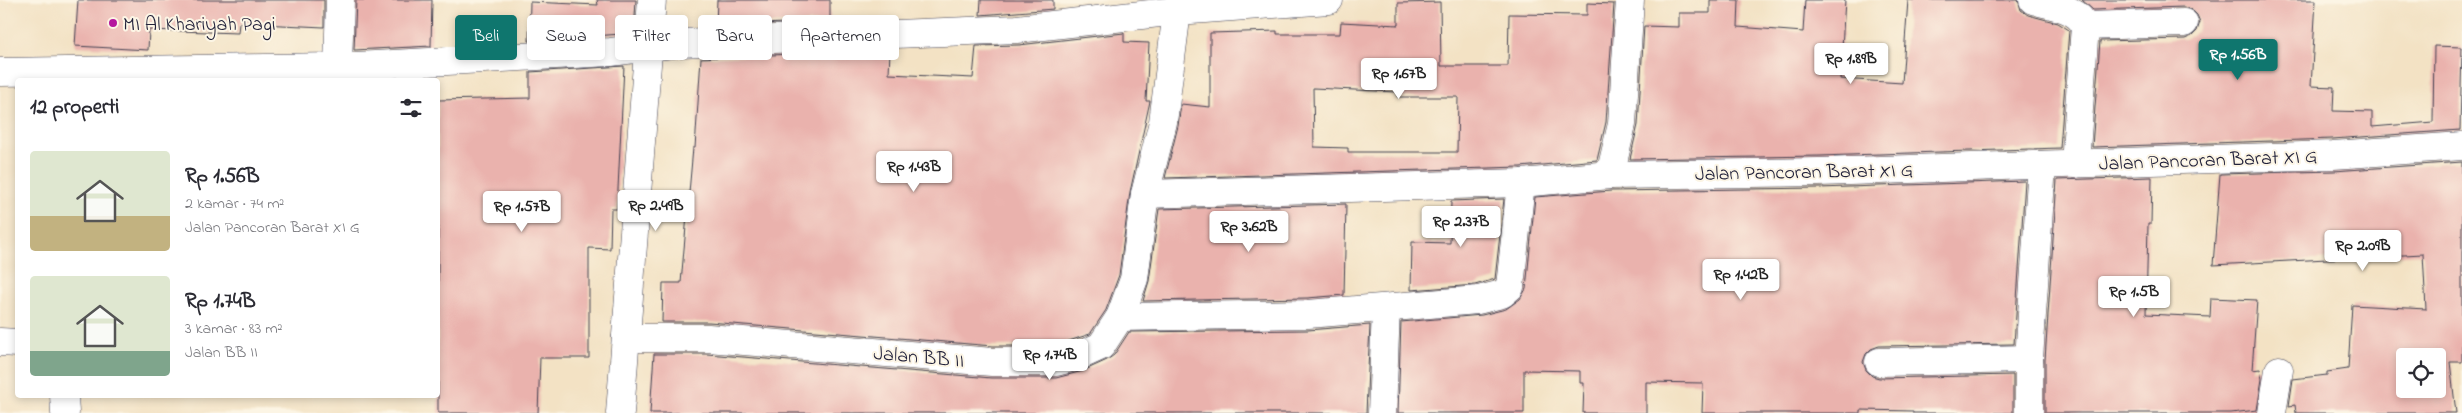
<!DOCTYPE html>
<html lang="id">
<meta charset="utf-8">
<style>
:root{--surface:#fff;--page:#f2f2f3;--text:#2b2b33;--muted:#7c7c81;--accent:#0f766e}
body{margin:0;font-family:"Indie Flower",sans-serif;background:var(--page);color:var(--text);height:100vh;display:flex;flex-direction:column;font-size:19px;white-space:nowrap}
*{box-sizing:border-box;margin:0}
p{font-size:16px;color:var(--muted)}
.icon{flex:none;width:28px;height:28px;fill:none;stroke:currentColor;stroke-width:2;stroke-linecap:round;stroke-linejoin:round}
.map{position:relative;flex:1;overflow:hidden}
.sheet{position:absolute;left:15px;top:78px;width:425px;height:320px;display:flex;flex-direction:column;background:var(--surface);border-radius:5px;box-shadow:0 2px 8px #0003}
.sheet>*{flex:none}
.top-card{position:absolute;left:455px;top:15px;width:475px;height:45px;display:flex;gap:10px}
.fabs{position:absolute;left:2396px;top:348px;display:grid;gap:10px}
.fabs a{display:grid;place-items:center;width:50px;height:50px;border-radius:5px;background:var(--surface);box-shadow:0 2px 8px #0003;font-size:25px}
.price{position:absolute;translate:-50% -42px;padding:0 11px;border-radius:5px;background:#fff;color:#222;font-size:16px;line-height:32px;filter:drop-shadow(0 1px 2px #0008)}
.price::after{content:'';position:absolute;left:50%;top:30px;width:15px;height:11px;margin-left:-8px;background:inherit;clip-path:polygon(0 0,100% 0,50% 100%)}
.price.active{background:var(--accent);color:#fff}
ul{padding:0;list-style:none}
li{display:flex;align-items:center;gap:15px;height:125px;padding:0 15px}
li span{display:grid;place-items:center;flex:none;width:140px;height:100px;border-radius:5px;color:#555}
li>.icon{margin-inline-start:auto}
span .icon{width:60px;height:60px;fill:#fffc;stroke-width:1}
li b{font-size:21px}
h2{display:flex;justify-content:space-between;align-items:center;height:60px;padding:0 15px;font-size:21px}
.chip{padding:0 18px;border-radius:5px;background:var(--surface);box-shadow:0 2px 8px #0003;font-size:18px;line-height:45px}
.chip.active{background:var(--accent);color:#fff}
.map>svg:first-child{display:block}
.building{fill:#eab2ad;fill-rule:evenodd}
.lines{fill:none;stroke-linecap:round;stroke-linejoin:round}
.minor-casing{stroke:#413f50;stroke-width:29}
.minor{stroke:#fff;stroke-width:28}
.poi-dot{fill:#b5179e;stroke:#fcf5e5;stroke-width:2}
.labels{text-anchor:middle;stroke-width:4;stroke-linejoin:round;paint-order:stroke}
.poi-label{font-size:20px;fill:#22223b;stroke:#fcf5e5;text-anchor:start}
.street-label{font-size:20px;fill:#22223b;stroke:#fcf5e5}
</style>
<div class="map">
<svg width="2462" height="413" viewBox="0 0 2462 413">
<rect width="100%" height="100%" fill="#fcf5e5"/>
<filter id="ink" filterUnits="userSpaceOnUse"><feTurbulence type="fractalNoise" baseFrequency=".02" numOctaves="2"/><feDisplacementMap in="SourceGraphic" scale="10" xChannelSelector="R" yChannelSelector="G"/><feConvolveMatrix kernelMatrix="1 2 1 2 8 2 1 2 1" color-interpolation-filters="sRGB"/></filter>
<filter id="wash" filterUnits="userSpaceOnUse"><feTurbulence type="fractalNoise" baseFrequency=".0096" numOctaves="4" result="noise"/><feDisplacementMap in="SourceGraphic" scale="20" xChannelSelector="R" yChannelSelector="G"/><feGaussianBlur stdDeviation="1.12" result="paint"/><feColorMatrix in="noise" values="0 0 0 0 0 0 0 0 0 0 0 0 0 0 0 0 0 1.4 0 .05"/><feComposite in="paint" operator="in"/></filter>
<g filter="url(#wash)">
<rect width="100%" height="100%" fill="#f3e2c4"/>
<g id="blocks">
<g class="building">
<path d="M78 0H324V27L239 23 238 33 149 30 148 50 75 46Z"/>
<path d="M356 0H432L431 46 354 50Z"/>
<path d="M597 0H636L634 33 529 41 530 2 598 5Z"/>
<path d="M717 0H830V21L716 26Z"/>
<path d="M981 0H1053V9L980 15Z"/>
<path d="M1710 0H1739L1738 27 1803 32 1805 0H1845L1840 79 1902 83 1908 0H2018L2021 10 2028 15 2058 23 2069 30 2060 148 1819 156 1630 159 1638 125 1644 26 1679 27V13H1710Z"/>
<path d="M2082 0H2316L2311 86 2334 87 2333 111 2372 112V127L2433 122 2434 46 2462 47 2460 130 2332 139 2092 147 2100 41 2185 39 2192 36 2197 31 2200 22 2197 15 2192 10 2184 7 2093 10Z"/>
<path d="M1440 2 1441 66H1508L1509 14 1587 15V3L1614 4 1606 122 1597 160 1520 167 1165 178 1178 126 1181 104 1210 107V33L1277 31V34H1340L1341 22 1398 25V3ZM1313 88 1397 92V97H1458L1457 152H1348V148L1314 147Z"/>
<path d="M1124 33V42L1149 43 1146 101H1150L1130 192 1119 275 1106 310 1090 334 1054 346H993L709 322H662L663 283H681L693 148H695L701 58 890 50 889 74 973 78 976 46 1019 45Z"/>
<path d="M624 66 617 209H611L610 249 589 248V358H540L538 413H438V100L530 98V72Z"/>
<path d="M2462 162V362H2450L2456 413H2296L2295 405 2289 406 2293 379 2327 375V372L2348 369 2352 305 2426 309 2423 254 2213 265 2220 174 2334 171ZM2405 356H2438V389H2405Z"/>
<path d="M2152 177 2151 224H2148L2146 314 2210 317 2211 298 2257 300 2252 370 2260 369 2262 379 2257 410 2231 413H2045V360L2057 180Z"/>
<path d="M2025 181 2014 344 1879 346 1871 349 1866 354 1863 362 1866 370 1872 376 1879 378 2013 375V413H1913V411L1860 410V413H1702L1703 383 1646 382V413H1583L1584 383H1580V371L1524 370V413H1398L1401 322 1482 315 1506 309 1520 299 1526 289 1535 197 1611 191 1819 188Z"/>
<path d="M1504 199 1495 279 1475 285 1411 290 1412 242 1450 243 1451 201Z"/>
<path d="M1346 204 1344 295 1307 298 1143 301 1149 281 1159 209Z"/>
<path d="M1370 325 1366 413H650L654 354H707L991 378H1056L1083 371 1107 360 1114 355 1129 332 1308 330Z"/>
</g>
</g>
</g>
<g filter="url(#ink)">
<use href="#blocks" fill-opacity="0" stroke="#413f50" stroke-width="1"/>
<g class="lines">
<defs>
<g id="minor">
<path d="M2033 0C2051 6 2077 7 2085 26L2075 164"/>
<path d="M2085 26 2184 23"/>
<path d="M338 67 340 0"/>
<path d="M0 72 338 67 611 52 680 43 1017 29 1177 11 1329 0"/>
<path d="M1610 175 1622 124 1630 0"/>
<path d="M1145 194 1521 183 1610 175 1819 172 2333 155 2462 146"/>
<path d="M1120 317 1308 314 1478 300 1502 294 1510 287 1521 183"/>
<path d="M626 338H708L992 362H1056L1079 356 1101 346 1120 317 1134 279 1145 194 1163 122 1177 11"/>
<path d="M0 342 18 343"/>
<path d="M1879 362 2029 359"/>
<path d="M64 395 65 413"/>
<path d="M620 413 652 0"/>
<path d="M1382 413 1386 308"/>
<path d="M2029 413V359L2042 165"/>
<path d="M2272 413 2279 370"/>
</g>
</defs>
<use href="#minor" class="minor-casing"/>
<use href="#minor" class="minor"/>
</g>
</g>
<circle class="poi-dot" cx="113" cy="23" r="5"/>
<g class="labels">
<g class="poi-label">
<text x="123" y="30">MI Al Khariyah Pagi</text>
</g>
<g class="street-label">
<text transform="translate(2208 159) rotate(-2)" y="7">Jalan Pancoran Barat XI G</text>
<text transform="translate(1804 171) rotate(-1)" y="7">Jalan Pancoran Barat XI G</text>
<text transform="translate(919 356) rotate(5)" y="7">Jalan BB II</text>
</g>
</g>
</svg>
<div class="fabs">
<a><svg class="icon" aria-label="locate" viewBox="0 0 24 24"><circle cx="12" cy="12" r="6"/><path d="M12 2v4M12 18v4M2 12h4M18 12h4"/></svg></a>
</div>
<b class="price active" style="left:2238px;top:81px">Rp 1.56B</b>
<b class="price" style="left:1851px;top:85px">Rp 1.89B</b>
<b class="price" style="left:1399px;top:100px">Rp 1.67B</b>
<b class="price" style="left:914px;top:193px">Rp 1.43B</b>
<b class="price" style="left:656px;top:232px">Rp 2.49B</b>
<b class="price" style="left:522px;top:233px">Rp 1.57B</b>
<b class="price" style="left:1461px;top:248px">Rp 2.37B</b>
<b class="price" style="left:1249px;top:253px">Rp 3.62B</b>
<b class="price" style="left:2363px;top:272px">Rp 2.09B</b>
<b class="price" style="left:1741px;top:301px">Rp 1.42B</b>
<b class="price" style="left:2134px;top:318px">Rp 1.5B</b>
<b class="price" style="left:1050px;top:381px">Rp 1.74B</b>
<div class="top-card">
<a class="chip active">Beli</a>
<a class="chip">Sewa</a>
<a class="chip">Filter</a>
<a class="chip">Baru</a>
<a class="chip">Apartemen</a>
</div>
<section class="sheet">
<h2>12 properti<svg class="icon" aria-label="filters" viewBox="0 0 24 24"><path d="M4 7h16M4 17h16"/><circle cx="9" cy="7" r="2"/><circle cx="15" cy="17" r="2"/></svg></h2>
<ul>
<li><span style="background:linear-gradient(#dfe7d0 65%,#c2b280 0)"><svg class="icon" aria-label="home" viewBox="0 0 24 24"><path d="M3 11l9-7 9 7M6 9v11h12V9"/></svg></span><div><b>Rp 1.56B</b><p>2 kamar · 74 m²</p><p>Jalan Pancoran Barat XI G</p></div></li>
<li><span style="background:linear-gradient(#dfe7d0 75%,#7fa58c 0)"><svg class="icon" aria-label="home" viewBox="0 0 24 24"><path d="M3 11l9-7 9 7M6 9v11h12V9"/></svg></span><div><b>Rp 1.74B</b><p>3 kamar · 83 m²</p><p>Jalan BB II</p></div></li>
</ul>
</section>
</div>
